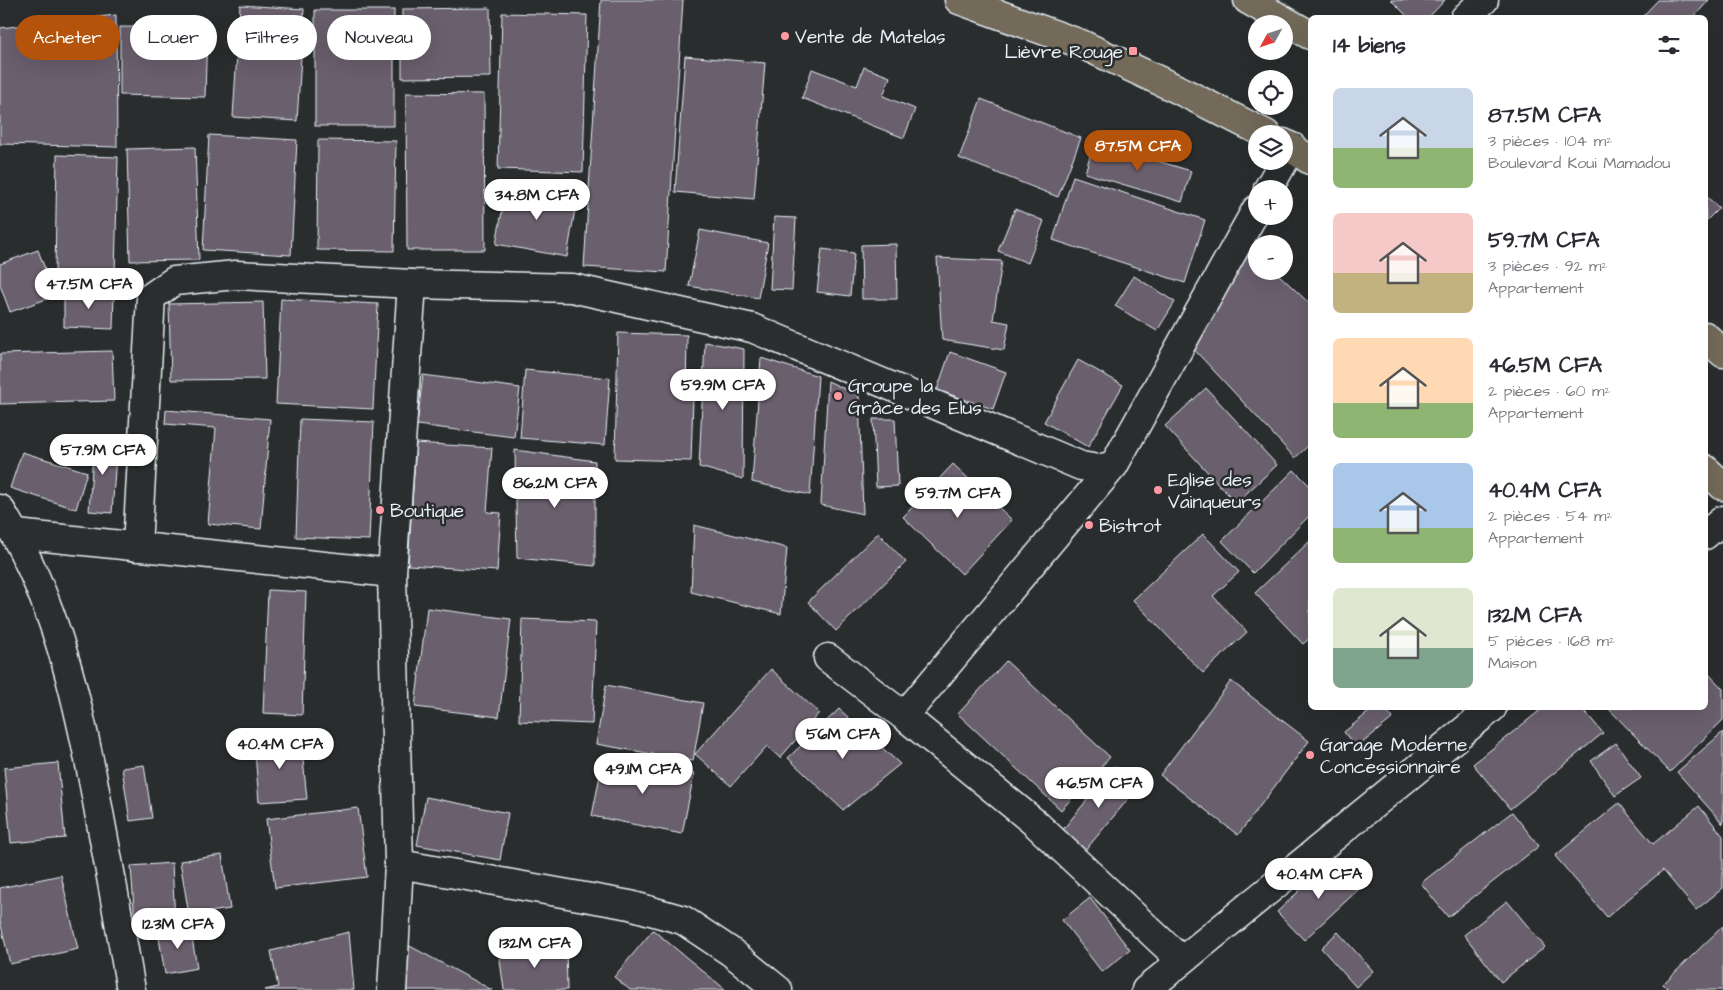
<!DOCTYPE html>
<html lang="fr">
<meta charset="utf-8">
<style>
:root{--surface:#fff;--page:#f7f7f7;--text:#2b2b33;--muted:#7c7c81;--accent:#b45309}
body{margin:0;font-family:"Architects Daughter",sans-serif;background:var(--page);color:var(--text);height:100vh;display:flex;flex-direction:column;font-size:19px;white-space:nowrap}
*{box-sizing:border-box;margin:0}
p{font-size:16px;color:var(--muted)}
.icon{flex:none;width:28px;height:28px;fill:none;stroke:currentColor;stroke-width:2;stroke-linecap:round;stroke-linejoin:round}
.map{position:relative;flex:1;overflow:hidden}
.side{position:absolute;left:1308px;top:15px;width:400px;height:695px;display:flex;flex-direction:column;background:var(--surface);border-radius:8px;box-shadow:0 5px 20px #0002}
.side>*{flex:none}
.hud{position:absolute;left:15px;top:15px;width:475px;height:45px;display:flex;gap:10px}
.needle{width:32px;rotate:230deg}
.tools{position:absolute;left:1248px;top:15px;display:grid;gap:10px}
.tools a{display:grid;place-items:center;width:45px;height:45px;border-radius:50%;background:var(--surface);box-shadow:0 5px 20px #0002;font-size:25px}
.price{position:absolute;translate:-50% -42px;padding:0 11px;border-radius:18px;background:#fff;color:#222;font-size:16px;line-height:32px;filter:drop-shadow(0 1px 2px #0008)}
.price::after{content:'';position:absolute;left:50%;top:30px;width:15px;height:11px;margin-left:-8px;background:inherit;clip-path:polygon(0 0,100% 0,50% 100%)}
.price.on{background:var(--accent);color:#fff}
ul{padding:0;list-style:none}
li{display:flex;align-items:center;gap:15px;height:125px;padding:0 25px}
li span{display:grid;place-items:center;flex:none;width:140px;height:100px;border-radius:8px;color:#555}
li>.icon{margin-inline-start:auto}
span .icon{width:60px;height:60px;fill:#fffc;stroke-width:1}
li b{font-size:21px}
h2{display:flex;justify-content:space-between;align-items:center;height:60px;padding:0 25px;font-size:21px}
.tag{padding:0 18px;border-radius:22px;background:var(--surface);box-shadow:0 5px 20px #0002;font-size:18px;line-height:45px}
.tag.on{background:var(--accent);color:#fff}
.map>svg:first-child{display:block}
.building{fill:#6a5e6d;stroke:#e8f1f8}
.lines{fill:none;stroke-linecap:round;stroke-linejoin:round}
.minor-casing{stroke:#e8f1f8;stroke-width:31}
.major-casing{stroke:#e8f1f8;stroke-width:31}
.minor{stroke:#2a2d2e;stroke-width:28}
.major{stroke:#736b5a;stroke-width:28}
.poi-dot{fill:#ff9aa2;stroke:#2a2d2e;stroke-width:2}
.labels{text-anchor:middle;stroke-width:5;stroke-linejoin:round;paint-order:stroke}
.poi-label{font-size:19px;fill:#e8f1f8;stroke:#2a2d2e;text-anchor:start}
</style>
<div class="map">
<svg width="1723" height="990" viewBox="0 0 1723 990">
<rect width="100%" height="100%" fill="#2a2d2e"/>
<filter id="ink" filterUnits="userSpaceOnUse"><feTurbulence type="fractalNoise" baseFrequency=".02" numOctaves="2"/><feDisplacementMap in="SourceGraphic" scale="10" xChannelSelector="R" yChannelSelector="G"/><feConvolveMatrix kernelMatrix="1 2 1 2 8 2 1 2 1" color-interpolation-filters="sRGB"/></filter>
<g filter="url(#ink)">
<g class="building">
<path d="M601 0H683L666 272 584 267Z"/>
<path d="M1391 0H1445L1428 18H1409Z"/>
<path d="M1658 0H1709L1693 18H1641Z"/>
<path d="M240 5 304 9 297 121 233 117Z"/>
<path d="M490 8 491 77 402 78V9Z"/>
<rect x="315" y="10" width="79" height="116"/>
<path d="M502 13 587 15 583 172 498 169Z"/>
<path d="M116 15 117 147 0 144V28Z"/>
<path d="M120 27 207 28 205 97 120 95Z"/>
<path d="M685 56 765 63 754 199 675 192Z"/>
<path d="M864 67 890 77 883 96 915 109 904 138 802 98 812 69 857 86Z"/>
<path d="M406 93 484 94 485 250H407Z"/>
<path d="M981 99 1081 138 1058 197 959 158Z"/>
<path d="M209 135 297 140 291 255 203 250Z"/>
<path d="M318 140 396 141 394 251 317 250Z"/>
<path d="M1094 142 1191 171 1182 202 1085 173Z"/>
<path d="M195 147 199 260 130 261 127 149Z"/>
<path d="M57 155 118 157 115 274 55 272Z"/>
<path d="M1073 176 1205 220 1185 283 1053 240Z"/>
<path d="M507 184 577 197 567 257 496 244Z"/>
<path d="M1706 196 1719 208 1706 221 1705 198Z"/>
<path d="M1015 209 1044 221 1028 263 998 251Z"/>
<path d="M774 217 796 218 792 290 770 289Z"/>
<path d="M700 230 768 243 758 298 689 286Z"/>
<path d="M896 244 897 299H862L861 245Z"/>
<path d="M822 249 854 253 850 296 817 292Z"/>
<path d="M38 250 55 296 10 312 0 285V264Z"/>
<path d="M1252 250 1256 254V271H1275L1310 304V444L1295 458 1189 344Z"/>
<path d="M937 258 1002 261 993 320 1009 323 1004 350 942 340Z"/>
<path d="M1134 276 1175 302 1157 331 1115 306Z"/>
<path d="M64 291 114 292 113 329 64 327Z"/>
<path d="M281 299 378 304 373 409 276 404Z"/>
<path d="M263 302 265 379 171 380 169 304Z"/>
<path d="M618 333 687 335 686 398H693L691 461 615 459Z"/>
<path d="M705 342 744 349 743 479 699 467Z"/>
<path d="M112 351 114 401 0 404V354Z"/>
<path d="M950 352 1006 372 993 409 937 390Z"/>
<path d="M761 358 818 376 810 495 752 482Z"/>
<path d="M1078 360 1123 385 1088 447 1044 422Z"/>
<path d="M525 370 610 378 605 445 520 438Z"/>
<path d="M423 375 520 388 514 437 417 425Z"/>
<path d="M828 381 859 396 863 514 821 505Z"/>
<path d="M1206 388 1277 465 1236 503 1165 426Z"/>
<path d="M166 410 270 419 261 529 208 524 216 428 165 424Z"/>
<path d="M300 419 374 422 369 540 296 537Z"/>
<path d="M873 419H895L898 486 876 487Z"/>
<path d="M94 440 117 441 112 513 89 511Z"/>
<path d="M416 443 492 448 487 512 501 513 497 571 408 565Z"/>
<path d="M515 450 595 461V566L517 558Z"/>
<path d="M22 452 87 472 76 509 10 488Z"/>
<path d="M953 464 1012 520 962 574 903 517Z"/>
<path d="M1294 470 1310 486V515L1253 573 1222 541Z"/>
<path d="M694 525 787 548 781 614 691 592Z"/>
<path d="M878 533 906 562 836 631 808 602Z"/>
<path d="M1203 534 1239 572 1213 596 1247 632 1203 673 1133 600Z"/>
<path d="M1310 541V638L1303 644 1255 593Z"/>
<path d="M268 590 306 592 302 715 263 713Z"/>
<path d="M427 608 511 619 499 717 415 707Z"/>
<path d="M522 619 596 622 592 724 519 721Z"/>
<path d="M1006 661 1110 757 1061 810 958 714Z"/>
<path d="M771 669 819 713 780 758 767 746 731 786 695 754Z"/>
<path d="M1705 670 1723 689V720L1670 772 1608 708H1705Z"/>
<path d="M1231 681 1309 741 1238 835 1160 775Z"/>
<path d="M606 685 703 703 693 761 596 744Z"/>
<path d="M1374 708H1384L1393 718 1356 748 1344 732Z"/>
<path d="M1543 708H1582L1603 733 1510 809 1473 764Z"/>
<path d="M839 709 900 764 843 810 788 758Z"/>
<path d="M1723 732V824L1677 772Z"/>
<path d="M254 740H301L307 799 259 802Z"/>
<path d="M1616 743 1641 778 1615 796 1591 761Z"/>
<path d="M604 755 694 774 682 834 592 816Z"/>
<path d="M58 763 65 838 11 843 4 768Z"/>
<path d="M144 765 152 818 130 821 122 768Z"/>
<path d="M1115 766 1139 786 1083 853 1060 833Z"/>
<path d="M426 797 508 813 500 860 417 845Z"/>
<path d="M1619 803 1653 844 1699 806 1723 836V888L1696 910 1663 870 1607 917 1555 856Z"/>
<path d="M358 808 367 877 275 888 266 819Z"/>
<path d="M1512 812 1539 846 1448 917 1421 883Z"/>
<path d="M222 855 230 909 189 915 180 861Z"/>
<path d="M1333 859 1360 888 1304 940 1277 912Z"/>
<path d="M172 863 175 922 135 923 131 866Z"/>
<path d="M61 875 78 949 10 964 0 921V888Z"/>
<path d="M1090 898 1130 950 1102 972 1062 920Z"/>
<path d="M1507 901 1545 947 1501 982 1464 935Z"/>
<path d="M190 926 197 968 165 974 158 932Z"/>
<path d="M1723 926V990H1669L1663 984Z"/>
<path d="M653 930 726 990H630L614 977Z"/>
<path d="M349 932 354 990H265L278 987 271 951Z"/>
<path d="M1338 932 1373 971 1356 987 1321 948Z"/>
<path d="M406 944 492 990H403Z"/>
<path d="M566 945 567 990H504L499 953Z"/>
</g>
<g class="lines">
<defs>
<g id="minor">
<path d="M1465 18 1484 0"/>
<path d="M1268 189 1292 147"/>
<path d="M0 509C58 603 81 711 100 818 111 875 121 933 131 990"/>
<path d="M16 534 392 573 399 864 392 990"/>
<path d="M1705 535 1723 520"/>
<path d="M137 547 151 297 174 281 236 275 412 284 572 288 752 328 1081 466 1098 469 1114 465 1256 210"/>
<path d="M392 573 412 284"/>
<path d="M828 658 904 716 1035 823 1181 960"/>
<path d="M904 716 1114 465"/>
<path d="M399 864 630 905 683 920 731 952 778 990"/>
<path d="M1146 990 1492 708"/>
</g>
<g id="major">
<path d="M959 0 1081 44 1177 89 1266 134"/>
<path d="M1248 0 1310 35"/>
<path d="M1284 143 1310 160"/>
<path d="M1705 336 1723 353"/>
<path d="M1705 469 1723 486"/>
</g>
</defs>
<use href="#minor" class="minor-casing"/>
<use href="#major" class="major-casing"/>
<use href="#minor" class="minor"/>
<use href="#major" class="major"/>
</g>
</g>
<g class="poi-dot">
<circle cx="785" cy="36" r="5"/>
<rect x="1128" y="46" width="10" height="10" rx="2.5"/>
<circle cx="838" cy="396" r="5"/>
<circle cx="1158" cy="490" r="5"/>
<circle cx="380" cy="510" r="5"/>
<circle cx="1089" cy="525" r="5"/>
<circle cx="1310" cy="755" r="5"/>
</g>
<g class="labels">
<g class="poi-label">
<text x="795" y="43">Vente de Matelas</text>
<text x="1123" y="58" text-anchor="end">Lièvre Rouge</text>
<text x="848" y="392">Groupe la<tspan x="848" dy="22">Grâce des Elus</tspan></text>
<text x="1168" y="486">Eglise des<tspan x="1168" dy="22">Vainqueurs</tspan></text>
<text x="390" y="517">Boutique</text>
<text x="1099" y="532">Bistrot</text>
<text x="1320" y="751">Garage Moderne<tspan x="1320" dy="22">Concessionnaire</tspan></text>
</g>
</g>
</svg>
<div class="tools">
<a><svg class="needle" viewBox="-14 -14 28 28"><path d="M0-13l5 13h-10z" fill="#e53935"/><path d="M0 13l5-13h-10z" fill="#7c7c81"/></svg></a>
<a><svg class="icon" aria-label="locate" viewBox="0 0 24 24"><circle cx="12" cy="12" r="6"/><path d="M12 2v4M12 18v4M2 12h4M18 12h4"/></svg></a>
<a><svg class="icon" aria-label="layers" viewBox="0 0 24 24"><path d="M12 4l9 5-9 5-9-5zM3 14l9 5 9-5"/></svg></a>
<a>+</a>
<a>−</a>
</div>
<b class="price on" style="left:1138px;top:172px">87.5M CFA</b>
<b class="price" style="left:537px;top:221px">34.8M CFA</b>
<b class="price" style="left:89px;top:310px">47.5M CFA</b>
<b class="price" style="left:723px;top:411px">59.9M CFA</b>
<b class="price" style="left:103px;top:476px">57.9M CFA</b>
<b class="price" style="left:555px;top:509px">86.2M CFA</b>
<b class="price" style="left:958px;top:519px">59.7M CFA</b>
<b class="price" style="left:843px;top:760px">56M CFA</b>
<b class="price" style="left:280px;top:770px">40.4M CFA</b>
<b class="price" style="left:643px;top:795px">49.1M CFA</b>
<b class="price" style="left:1099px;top:809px">46.5M CFA</b>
<b class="price" style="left:1319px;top:900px">40.4M CFA</b>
<b class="price" style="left:178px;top:950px">123M CFA</b>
<b class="price" style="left:535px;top:969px">132M CFA</b>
<div class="hud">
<a class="tag on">Acheter</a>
<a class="tag">Louer</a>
<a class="tag">Filtres</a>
<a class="tag">Nouveau</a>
</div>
<section class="side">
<h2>14 biens<svg class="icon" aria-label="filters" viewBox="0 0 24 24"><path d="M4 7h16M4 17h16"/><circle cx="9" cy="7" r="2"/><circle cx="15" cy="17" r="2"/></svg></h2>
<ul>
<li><span style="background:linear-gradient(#c9d6e8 60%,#8fb573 0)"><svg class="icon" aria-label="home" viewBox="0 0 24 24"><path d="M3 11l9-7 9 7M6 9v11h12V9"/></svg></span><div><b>87.5M CFA</b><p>3 pièces · 104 m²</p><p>Boulevard Koui Mamadou</p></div></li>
<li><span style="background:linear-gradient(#f6c9c9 60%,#c2b280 0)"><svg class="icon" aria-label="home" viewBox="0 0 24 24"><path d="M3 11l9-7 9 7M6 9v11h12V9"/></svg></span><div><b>59.7M CFA</b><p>3 pièces · 92 m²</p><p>Appartement</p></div></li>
<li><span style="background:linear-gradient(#ffd9b3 65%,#8fb573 0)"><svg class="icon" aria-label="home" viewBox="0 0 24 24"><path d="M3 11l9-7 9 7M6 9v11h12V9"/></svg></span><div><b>46.5M CFA</b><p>2 pièces · 60 m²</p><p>Appartement</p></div></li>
<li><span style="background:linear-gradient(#a9c7e8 65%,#8fb573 0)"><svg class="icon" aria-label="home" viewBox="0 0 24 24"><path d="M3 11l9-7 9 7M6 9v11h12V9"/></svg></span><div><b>40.4M CFA</b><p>2 pièces · 54 m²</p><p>Appartement</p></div></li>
<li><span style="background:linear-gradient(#dfe7d0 60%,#7fa58c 0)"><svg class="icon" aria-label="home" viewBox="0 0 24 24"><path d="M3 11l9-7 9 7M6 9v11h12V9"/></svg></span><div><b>132M CFA</b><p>5 pièces · 168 m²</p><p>Maison</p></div></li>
</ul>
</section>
</div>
